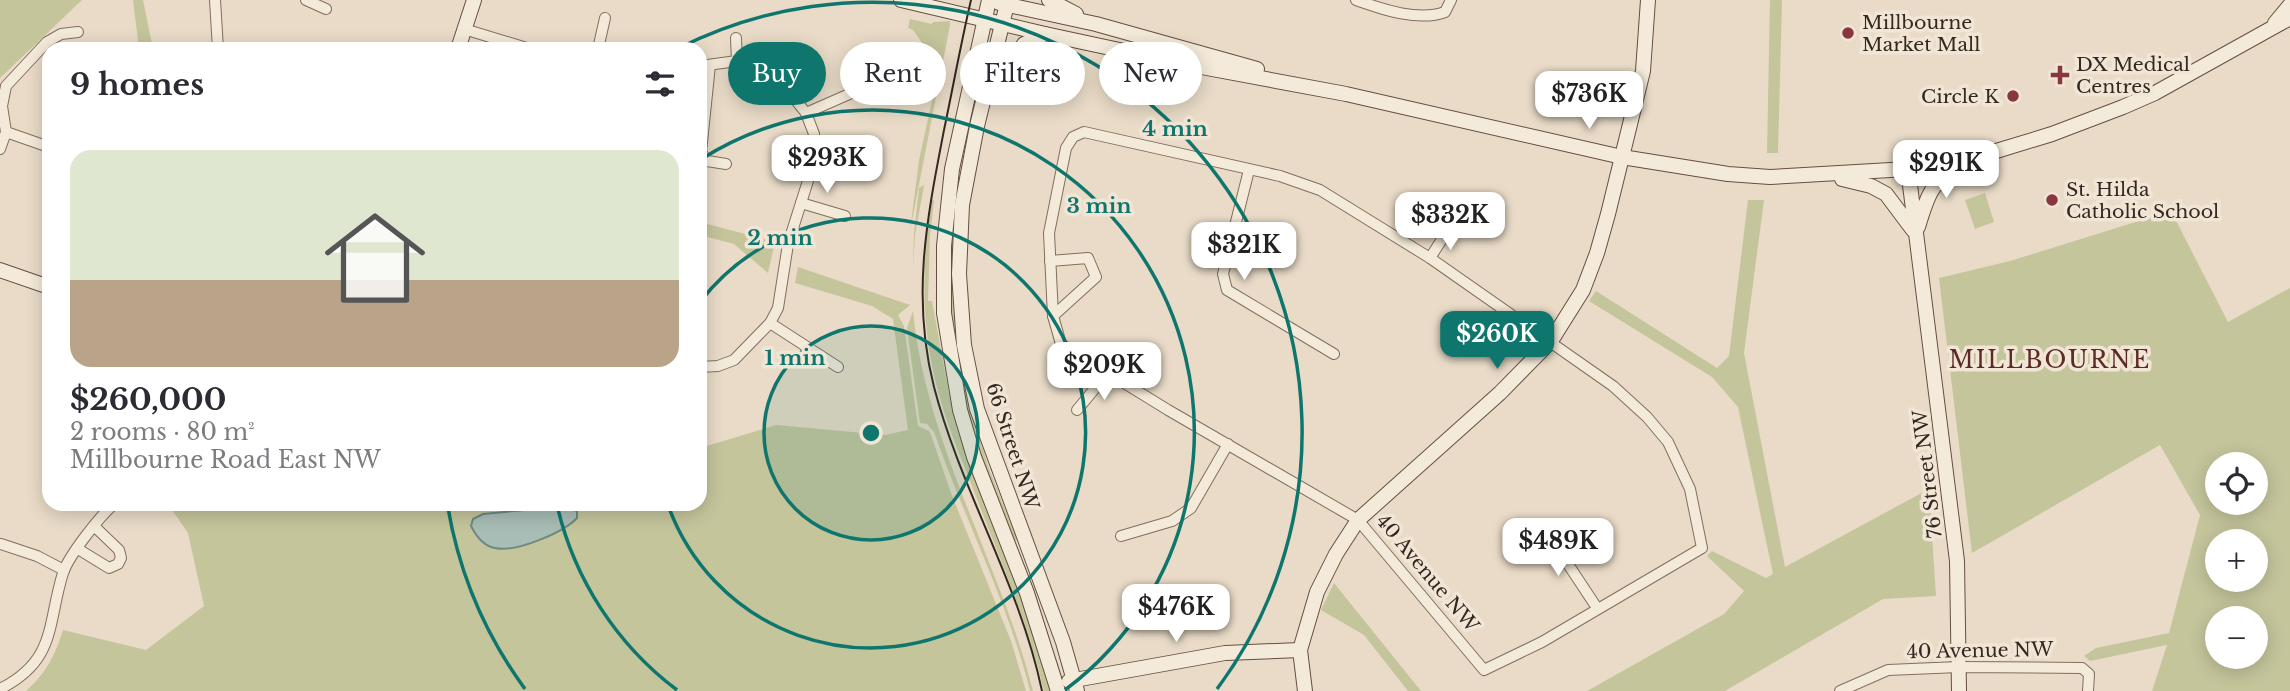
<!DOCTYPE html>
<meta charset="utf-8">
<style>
:root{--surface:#fff;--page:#f7f7f7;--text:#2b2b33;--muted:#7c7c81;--line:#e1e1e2;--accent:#0f766e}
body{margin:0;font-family:"Libre Baskerville",serif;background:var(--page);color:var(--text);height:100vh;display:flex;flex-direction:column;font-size:26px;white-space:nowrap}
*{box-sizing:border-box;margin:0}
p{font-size:23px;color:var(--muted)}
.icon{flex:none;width:38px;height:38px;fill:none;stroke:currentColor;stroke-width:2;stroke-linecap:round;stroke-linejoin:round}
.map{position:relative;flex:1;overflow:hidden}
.side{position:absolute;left:42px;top:42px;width:665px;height:469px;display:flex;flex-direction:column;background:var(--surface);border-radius:21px;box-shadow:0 4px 18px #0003}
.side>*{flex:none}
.guide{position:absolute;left:728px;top:42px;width:665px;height:63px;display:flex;gap:14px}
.controls{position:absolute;left:2205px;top:452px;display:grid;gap:14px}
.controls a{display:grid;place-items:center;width:63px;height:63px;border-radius:50%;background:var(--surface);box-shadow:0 4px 18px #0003;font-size:35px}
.price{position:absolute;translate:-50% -60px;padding:0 16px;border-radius:14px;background:#fff;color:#222;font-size:23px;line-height:46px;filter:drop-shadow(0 2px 4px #0008)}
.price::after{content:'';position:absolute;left:50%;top:42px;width:21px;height:16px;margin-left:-10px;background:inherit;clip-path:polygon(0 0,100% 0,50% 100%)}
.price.selected{background:var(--accent);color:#fff}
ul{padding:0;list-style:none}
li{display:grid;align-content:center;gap:14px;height:371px;padding:0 28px}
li+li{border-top:2px solid var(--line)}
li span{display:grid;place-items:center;height:217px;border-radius:21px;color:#555}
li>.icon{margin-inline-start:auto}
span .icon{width:126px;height:126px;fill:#fffc;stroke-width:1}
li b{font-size:30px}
h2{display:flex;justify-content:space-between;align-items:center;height:84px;padding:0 28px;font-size:30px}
.pill{padding:0 24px;border-radius:32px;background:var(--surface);box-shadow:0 4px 18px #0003;font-size:24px;line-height:63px}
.pill.selected{background:var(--accent);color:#fff}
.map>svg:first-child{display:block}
.green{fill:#c5c59c;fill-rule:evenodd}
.water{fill:#a8bdb5;stroke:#6f8a81;stroke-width:2}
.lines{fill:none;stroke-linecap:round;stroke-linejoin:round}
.street-casing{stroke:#826e5f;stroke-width:12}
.secondary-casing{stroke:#644f42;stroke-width:16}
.street{stroke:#f4ead9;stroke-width:10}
.secondary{stroke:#f4ead9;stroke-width:14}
.tram{stroke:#342820;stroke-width:2}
.ring{fill:none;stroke:#0f766e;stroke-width:3.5}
.poi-dot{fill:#8a363f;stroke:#f1e6d6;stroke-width:2.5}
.labels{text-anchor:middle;stroke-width:7;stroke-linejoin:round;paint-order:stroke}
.poi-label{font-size:19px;fill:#342820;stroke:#f1e6d6;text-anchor:start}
.street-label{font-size:19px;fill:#342820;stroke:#f1e6d6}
.quarter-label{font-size:23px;letter-spacing:2px;fill:#5c2b25;stroke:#f1e6d6}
.centre{fill:#0f766e;stroke:#f1e6d6;stroke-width:3.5}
.ring-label{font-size:21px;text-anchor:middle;font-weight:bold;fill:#0f766e;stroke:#f1e6d6;stroke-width:7;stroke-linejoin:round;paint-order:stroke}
</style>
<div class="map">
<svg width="2290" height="691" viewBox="0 0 2290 691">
<rect width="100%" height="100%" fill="#e9dbc7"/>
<g class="green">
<path d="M0 0H82L0 78Z"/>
<path d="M133 0H143L153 49H139Z"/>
<path d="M1770 0H1782L1778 153H1767Z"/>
<path d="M910 19 932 24 933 22 950 21V25L910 231 919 160 933 96 930 54 913 30 908 28Z"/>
<path d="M959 161 957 202 968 398 988 466 1017 540 1015 541C978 463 950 371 949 283 949 242 955 202 959 161Z"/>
<path d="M925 180 915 235 913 270 914 233 919 188 924 185Z"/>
<path d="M1985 193 1994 222 1975 229 1965 200Z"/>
<path d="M932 200 934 201 930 235 928 301H932L949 394 962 443 979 491 1039 640 1053 691H1044C1027 619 996 550 970 481 956 446 942 411 934 375 921 317 922 259 932 200Z"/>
<path d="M1748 200H1764L1744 353 1785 567 1929 489 1936 596 1883 599 1725 691H1587L1724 614 1744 591 1707 556 1712 551 1766 578 1773 574 1738 407 1712 377 1589 301 1596 291 1717 368 1729 356Z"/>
<path d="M2171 211 2228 322 2290 288V691H2152L2167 645 2090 661 2084 656 2096 648 2169 633 2200 515 2160 445 1972 553 1939 278 2010 261ZM2217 464H2256V502H2217ZM2217 541H2256V579H2217ZM2217 618H2256V656H2217Z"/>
<path d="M700 222 775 242 768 273 734 244 700 235Z"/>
<path d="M798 267 910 305 898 315 904 326 918 426 929 431 931 435 951 493 1011 641 1026 691H26C46 673 55 656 63 630L146 650 204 606 188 533 168 504H700V448L776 425 885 435 908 430 893 319 872 306 795 283Z"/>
<path d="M913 311C926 445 1000 562 1033 691H1030C1008 602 964 518 934 432L927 424 920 423 907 328Z"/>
<path d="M1334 583 1421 691H1408L1364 635 1321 610Z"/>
</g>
<path class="water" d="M535 509H570L577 511V518C564 532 516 553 495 548 483 546 476 536 471 526L473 519 483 514Z"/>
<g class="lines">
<defs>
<g id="street">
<path d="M215 0 218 49"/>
<path d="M306 0 326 9"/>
<path d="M1356 0C1382 9 1418 22 1445 12L1451 0"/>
<path d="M464 29 530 49"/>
<path d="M736 38 737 61"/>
<path d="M598 49 605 18"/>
<path d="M710 65 701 152 707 161 726 164"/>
<path d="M700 66 737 61 755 67 782 86 794 98 806 113 814 134 813 165 788 244 778 308 770 323 734 360 718 366 700 367"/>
<path d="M806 113 863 88"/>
<path d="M6 132 49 147"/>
<path d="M1084 132 1280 176 1320 190 1430 258 1613 386 1647 417 1668 442 1690 489 1702 548 1542 642 1484 670 1358 520 1168 410 1061 344 1053 316 1049 233 1066 148 1073 137Z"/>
<path d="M0 149 6 132 2 106 6 86 47 42 61 34 78 32"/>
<path d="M1249 170 1223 274 1227 290 1334 354"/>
<path d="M801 203 845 216"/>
<path d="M1430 258 1455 219"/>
<path d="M1050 261 1088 258 1096 277 1053 316"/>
<path d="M770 323 838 367"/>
<path d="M1077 410 1107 374"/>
<path d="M1554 532 1560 552 1597 608"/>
<path d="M1121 536 1172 521 1191 508 1228 444"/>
<path d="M1 544 37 556 64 570"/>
<path d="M78 549 109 568 118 564 121 558 119 550 94 526"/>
<path d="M0 689C57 660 47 624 63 573 69 555 100 516 114 504"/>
<path d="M1840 691 1888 670 1959 667 2082 668 2089 674 2088 691"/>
</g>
<g id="secondary">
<path d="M901 0 1045 34 1180 63 1346 94 1622 157 1728 174 1770 177 1908 169 1993 152 2052 134 2123 107 2155 93 2290 18"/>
<path d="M989 0 952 169 944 246V313L960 410 974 457 1027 593 1058 691"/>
<path d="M1008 0 977 126 962 205 959 274 964 345 977 409 1063 642 1077 691"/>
<path d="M1049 0 1076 14"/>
<path d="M999 3 1096 24 1257 69"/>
<path d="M2275 23 2290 5"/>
<path d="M458 49 474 0"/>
<path d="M986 89 1003 74 1024 44 1045 34"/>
<path d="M1908 169 1957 561 1959 691"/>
<path d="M1842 179 1871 186 1886 194 1913 230"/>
<path d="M1918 227C1929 190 1931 186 1961 161"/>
<path d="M0 270 49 287"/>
<path d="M1069 681 1225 653 1300 650"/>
<path d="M1305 691 1300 650 1317 592 1336 554 1358 520 1500 393 1551 341 1583 290 1597 253 1608 214 1643 71 1648 0"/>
</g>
</defs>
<use href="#street" class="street-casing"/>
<use href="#secondary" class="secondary-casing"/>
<use href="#street" class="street"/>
<use href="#secondary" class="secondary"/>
<path class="tram" d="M971 0C961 43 953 87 944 130 927 218 911 297 934 387 961 491 1020 585 1042 691"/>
</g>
<circle cx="871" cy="433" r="107" fill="#0f766e" fill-opacity=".12"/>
<g class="ring">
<circle cx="871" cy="433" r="107"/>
<path d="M700 302A215 215 0 1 1 668 505"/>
<path d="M677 690A322 322 0 0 1 557 505M700 160A322 322 0 0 1 1065 690"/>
<path d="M525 689A430 430 0 0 1 448 508M679 48A430 430 0 0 1 1217 689"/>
</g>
<g class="poi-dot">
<circle cx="1848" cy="33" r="7"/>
<path d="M2056.5 64.5h7v7h7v7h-7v7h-7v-7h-7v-7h7z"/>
<circle cx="2013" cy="96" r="7"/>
<circle cx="2052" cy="200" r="7"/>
</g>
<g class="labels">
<g class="poi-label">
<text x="1862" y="29">Millbourne<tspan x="1862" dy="22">Market Mall</tspan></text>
<text x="2076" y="71">DX Medical<tspan x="2076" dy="22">Centres</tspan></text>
<text x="1999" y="103" text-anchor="end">Circle K</text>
<text x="2066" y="196">St. Hilda<tspan x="2066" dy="22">Catholic School</tspan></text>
</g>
<g class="street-label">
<text transform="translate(1013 446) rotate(72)" y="7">66 Street NW</text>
<text transform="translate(1927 474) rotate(-97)" y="7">76 Street NW</text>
<text transform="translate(1428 573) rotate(50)" y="7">40 Avenue NW</text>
<text transform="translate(1980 650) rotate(-1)" y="7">40 Avenue NW</text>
</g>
<g class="quarter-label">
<text x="2050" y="368">MILLBOURNE</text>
</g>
</g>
<circle cx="871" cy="433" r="10" class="centre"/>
<g class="ring-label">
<text x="1175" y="136">4 min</text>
<text x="1099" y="213">3 min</text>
<text x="780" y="245">2 min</text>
<text x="795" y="365">1 min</text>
</g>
</svg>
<div class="controls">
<a><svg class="icon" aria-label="locate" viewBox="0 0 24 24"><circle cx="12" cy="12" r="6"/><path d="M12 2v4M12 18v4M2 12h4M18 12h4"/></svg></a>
<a>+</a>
<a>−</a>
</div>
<b class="price" style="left:1589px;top:131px">$736K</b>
<b class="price" style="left:827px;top:195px">$293K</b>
<b class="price" style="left:1946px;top:200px">$291K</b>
<b class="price" style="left:1450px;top:252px">$332K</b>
<b class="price" style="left:1244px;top:282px">$321K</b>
<b class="price selected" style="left:1497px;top:371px">$260K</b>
<b class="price" style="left:1104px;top:402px">$209K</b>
<b class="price" style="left:1558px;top:578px">$489K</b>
<b class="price" style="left:1176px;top:644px">$476K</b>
<div class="guide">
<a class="pill selected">Buy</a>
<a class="pill">Rent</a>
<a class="pill">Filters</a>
<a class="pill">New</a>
</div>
<section class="side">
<h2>9 homes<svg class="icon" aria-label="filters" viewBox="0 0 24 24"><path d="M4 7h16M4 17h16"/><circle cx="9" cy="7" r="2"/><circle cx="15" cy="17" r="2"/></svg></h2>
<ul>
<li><span style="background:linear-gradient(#dfe7d0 60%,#b9a48a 0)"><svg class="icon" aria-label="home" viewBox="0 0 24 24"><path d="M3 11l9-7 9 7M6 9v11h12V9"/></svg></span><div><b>$260,000</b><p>2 rooms · 80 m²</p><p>Millbourne Road East NW</p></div></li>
</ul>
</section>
</div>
